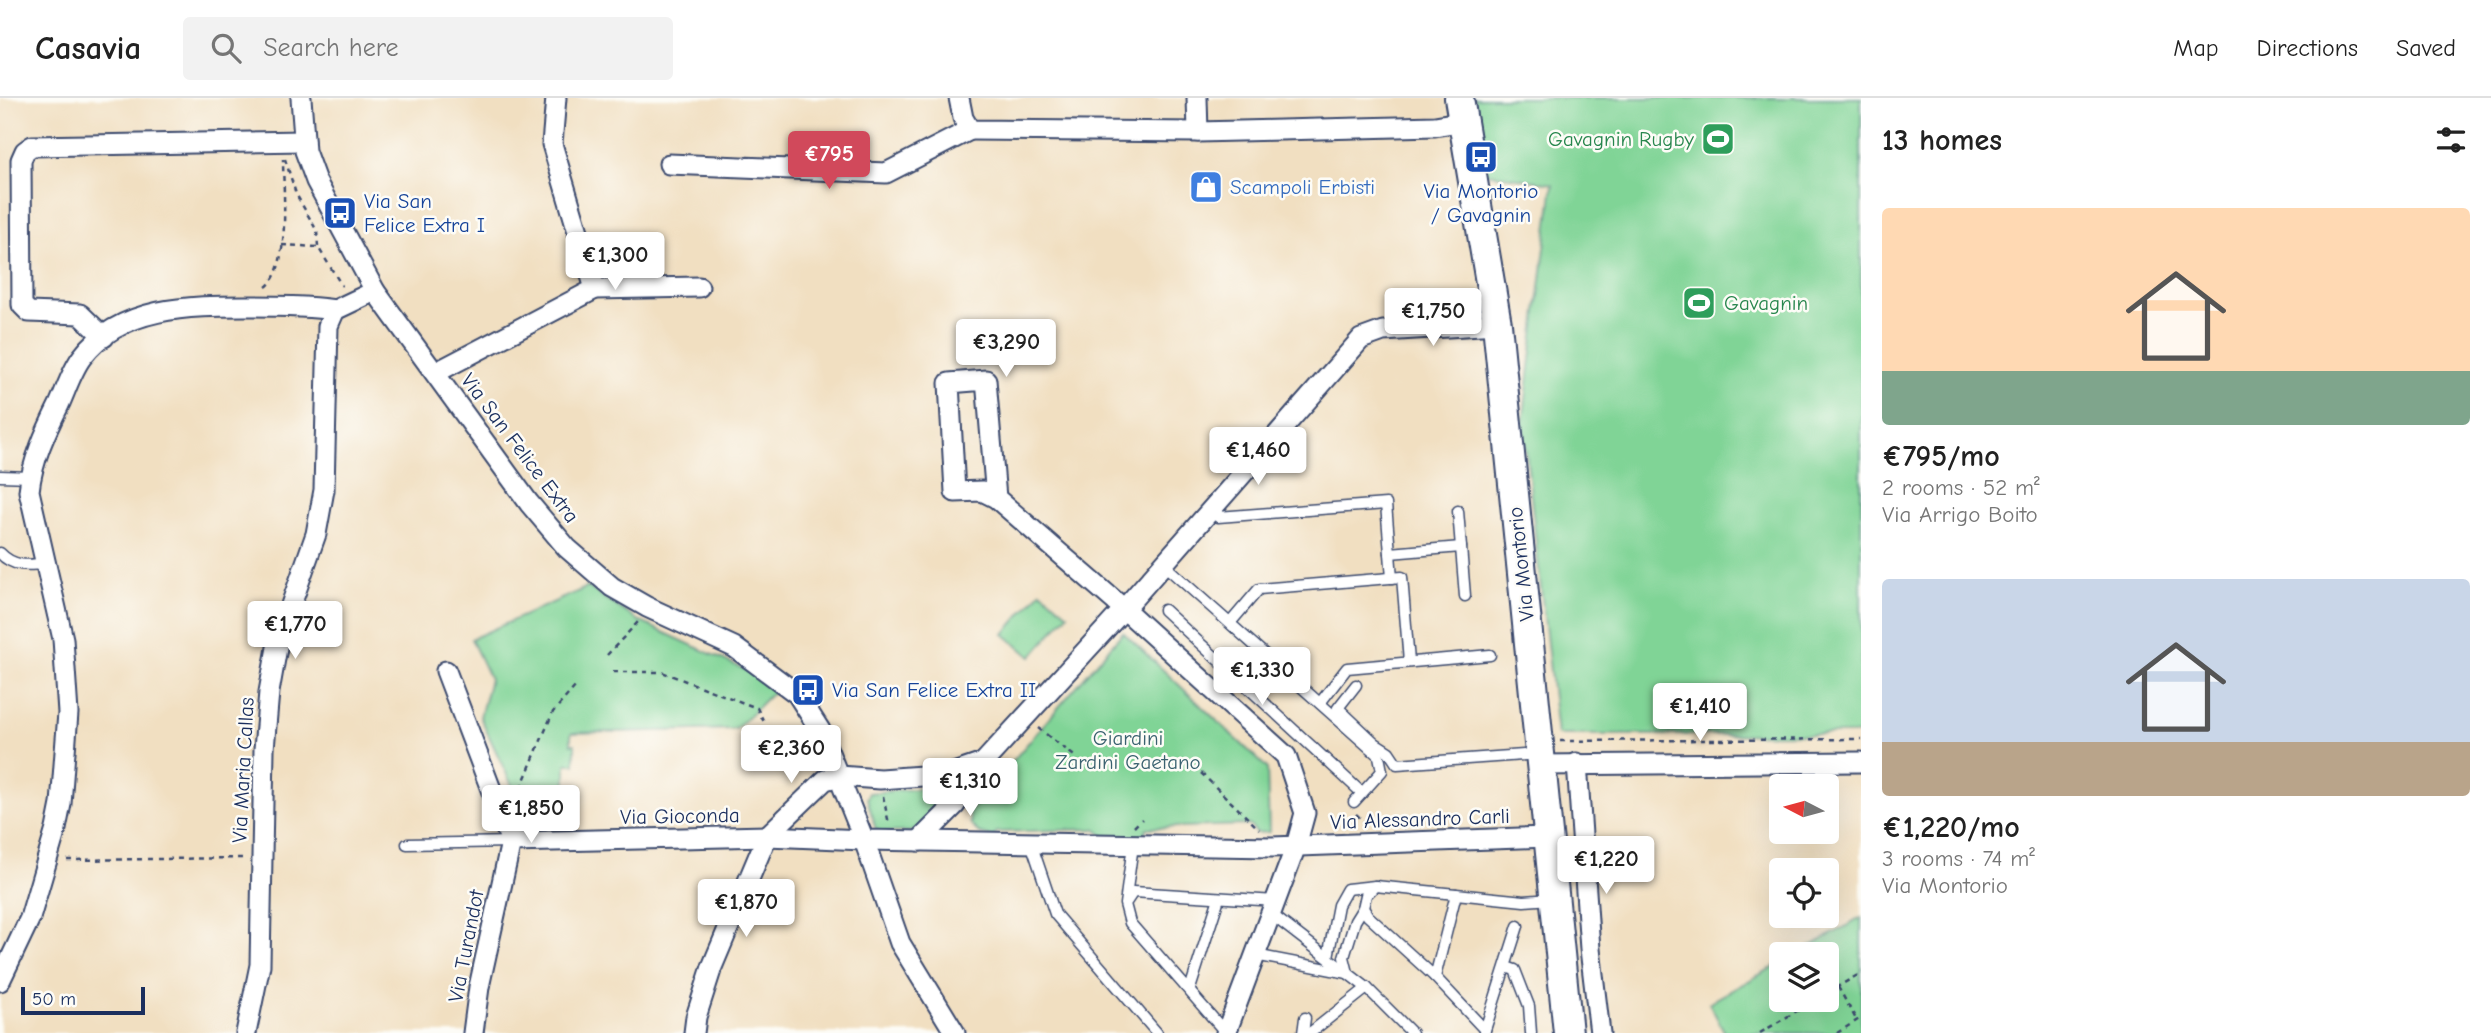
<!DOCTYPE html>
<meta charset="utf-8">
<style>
:root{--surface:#fff;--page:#f2f2f2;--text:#222;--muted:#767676;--line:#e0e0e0;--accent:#d1495b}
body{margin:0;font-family:"Comic Neue",sans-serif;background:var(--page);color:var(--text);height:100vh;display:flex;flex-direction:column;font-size:26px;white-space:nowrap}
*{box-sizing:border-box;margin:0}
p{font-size:23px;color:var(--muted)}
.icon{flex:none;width:38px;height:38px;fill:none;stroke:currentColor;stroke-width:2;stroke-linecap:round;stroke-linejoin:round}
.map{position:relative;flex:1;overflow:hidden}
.drawer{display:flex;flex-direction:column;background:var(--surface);width:630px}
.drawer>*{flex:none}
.needle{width:46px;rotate:276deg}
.fabs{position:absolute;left:1769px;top:676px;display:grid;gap:14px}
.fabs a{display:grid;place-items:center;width:70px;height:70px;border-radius:7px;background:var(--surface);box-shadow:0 7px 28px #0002;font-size:35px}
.scale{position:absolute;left:21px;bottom:18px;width:124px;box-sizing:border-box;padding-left:7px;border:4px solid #1b2f5e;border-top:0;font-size:19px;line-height:24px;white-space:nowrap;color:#1b2f5e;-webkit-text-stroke:5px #fdfcf7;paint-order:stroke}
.price{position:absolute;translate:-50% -60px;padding:0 16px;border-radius:7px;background:#fff;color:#222;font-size:23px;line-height:46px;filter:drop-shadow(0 2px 4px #0008)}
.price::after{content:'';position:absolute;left:50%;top:42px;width:21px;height:16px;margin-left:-10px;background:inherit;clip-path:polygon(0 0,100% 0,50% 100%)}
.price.selected{background:var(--accent);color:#fff}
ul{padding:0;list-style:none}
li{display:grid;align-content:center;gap:14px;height:371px;padding:0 21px}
li span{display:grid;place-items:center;height:217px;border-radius:7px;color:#555}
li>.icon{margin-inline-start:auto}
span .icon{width:126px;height:126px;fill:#fffc;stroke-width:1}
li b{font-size:30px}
h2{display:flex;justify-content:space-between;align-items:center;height:84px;padding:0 21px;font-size:30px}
header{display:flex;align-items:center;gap:42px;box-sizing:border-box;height:98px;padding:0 35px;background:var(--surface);border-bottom:2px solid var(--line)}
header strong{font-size:33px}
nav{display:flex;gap:38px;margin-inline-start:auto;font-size:24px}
.search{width:490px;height:63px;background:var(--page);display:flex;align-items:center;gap:18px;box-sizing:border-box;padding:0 24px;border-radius:7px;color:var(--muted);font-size:26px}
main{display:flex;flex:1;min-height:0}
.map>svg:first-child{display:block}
.green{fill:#80d496;stroke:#4e827a;stroke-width:2}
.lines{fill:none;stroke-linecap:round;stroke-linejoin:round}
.lane-casing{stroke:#3b496d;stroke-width:13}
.street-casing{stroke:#3b496d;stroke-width:23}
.secondary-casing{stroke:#3b496d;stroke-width:32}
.path{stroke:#3b496d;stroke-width:2.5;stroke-dasharray:5 5;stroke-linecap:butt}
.lane{stroke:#fff;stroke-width:10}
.street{stroke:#fff;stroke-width:19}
.secondary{stroke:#fff;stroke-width:28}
.labels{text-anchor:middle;stroke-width:5;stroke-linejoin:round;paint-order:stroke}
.leisure-label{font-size:21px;fill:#27864d;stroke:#fdfcf7;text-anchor:end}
.shop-label{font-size:21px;fill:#366cbe;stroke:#fdfcf7;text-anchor:start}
.transit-label{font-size:21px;fill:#164399;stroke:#fdfcf7;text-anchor:start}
.street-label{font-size:21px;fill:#1b2f5e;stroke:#fdfcf7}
.park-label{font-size:21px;fill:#39616f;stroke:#fdfcf7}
</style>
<header>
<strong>Casavia</strong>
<div class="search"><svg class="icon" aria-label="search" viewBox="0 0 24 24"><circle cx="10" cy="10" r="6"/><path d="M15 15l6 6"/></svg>Search here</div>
<nav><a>Map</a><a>Directions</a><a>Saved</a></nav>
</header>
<main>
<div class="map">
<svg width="1861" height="935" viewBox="0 0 1861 935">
<rect width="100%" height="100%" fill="#fdfcf7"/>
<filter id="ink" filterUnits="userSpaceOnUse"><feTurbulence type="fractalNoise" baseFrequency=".0143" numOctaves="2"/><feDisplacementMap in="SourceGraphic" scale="14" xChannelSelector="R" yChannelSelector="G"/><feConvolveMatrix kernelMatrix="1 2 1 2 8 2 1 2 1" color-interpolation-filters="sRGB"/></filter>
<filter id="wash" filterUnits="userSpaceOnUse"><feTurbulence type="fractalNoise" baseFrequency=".00686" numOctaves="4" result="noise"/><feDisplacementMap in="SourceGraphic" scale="28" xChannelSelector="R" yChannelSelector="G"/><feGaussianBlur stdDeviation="1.57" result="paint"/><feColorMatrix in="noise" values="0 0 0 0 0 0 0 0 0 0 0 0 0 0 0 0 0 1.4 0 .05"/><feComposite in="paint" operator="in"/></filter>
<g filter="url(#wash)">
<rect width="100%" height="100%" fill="#f1dfc1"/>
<g class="green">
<path d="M1474 0H1861V636L1557 637 1523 325 1553 86 1486 75Z"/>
<path d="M588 489 639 523 746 572 775 592 736 631 571 635V646H575V666H566V699L575 700 576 726 544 727 528 722 480 619 490 581 471 541Z"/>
<path d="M1041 493 1068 516 1031 559 1004 536Z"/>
<path d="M1123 534 1267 670 1269 734 1257 735 1249 727 1147 730 1142 741 1109 744 1096 731 997 734 993 739 980 736 971 727 969 714Z"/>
<path d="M949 688 952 689 954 694 919 730 909 734H880L876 732 867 700 869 695Z"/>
<path d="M1861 820V935H1725L1709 905 1781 865 1782 901H1827V856H1797Z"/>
</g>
</g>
<g filter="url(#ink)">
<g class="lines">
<defs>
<g id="lane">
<path d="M0 378 31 379"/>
<path d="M1212 412 1218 419 1386 406 1392 480"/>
<path d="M1458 413 1465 498"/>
<path d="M0 455C13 469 28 468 46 465"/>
<path d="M1390 455 1461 449"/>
<path d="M1163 466 1379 658 1382 673 1354 704"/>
<path d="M1164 512 1362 695"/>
<path d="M1230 525 1259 491 1402 479 1409 564"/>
<path d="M1356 587 1338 610 1375 645 1389 654 1397 666 1539 656"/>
<path d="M1320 605 1347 570 1490 557"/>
<path d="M1031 745 1055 816 1157 935"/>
<path d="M407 746 511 744"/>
<path d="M1133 747 1125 806 1130 825 1225 934"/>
<path d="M1127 803 1133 794 1276 803"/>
<path d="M1271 816 1367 890 1412 935"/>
<path d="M1255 857 1348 875 1344 859 1355 823 1363 810"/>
<path d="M1328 859 1338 807 1347 791 1375 788"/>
<path d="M1506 869 1515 872 1529 908 1531 935"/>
<path d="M1435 879 1368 818 1363 810 1366 797 1375 788 1456 796"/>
<path d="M1190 891 1219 800"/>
<path d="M1485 932 1435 879 1456 796 1524 803 1552 801"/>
<path d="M1303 935 1305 920"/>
<path d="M1310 935 1367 890"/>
<path d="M1484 935 1518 828"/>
</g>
<g id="street">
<path d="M301 0 305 53 316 83 375 193 529 405 567 450 612 489 647 509 734 549 797 596 820 632 864 742 900 845 955 935"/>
<path d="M959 0 963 20 970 32 1198 34 1435 28 1464 23"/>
<path d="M1197 0 1198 34"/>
<path d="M669 66 886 75 970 32"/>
<path d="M595 191 699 189"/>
<path d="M104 239 80 216 29 214 22 207 21 62 25 53 32 48 304 43"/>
<path d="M435 275 595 191 552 46 556 0"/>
<path d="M996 400 982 393 955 394 949 285 986 282 996 400 1124 511 1286 658 1305 715 1296 748 1226 935"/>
<path d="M446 573 511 744 479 889 473 935"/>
<path d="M1577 665 1590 851 1600 935"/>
<path d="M1540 667 1861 664"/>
<path d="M919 743 955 707 983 665 1124 511 1361 241 1383 233 1497 226"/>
<path d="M511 744 767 738 864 742 1272 749 1547 739"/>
<path d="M0 883 30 820 56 731 61 706 68 615 63 541 29 393C32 363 46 333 59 307 66 292 72 272 82 259 121 207 193 208 250 208 279 208 307 208 335 212"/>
<path d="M246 935 260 867 264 651 269 594 278 544 316 436 324 392 328 228 335 212 375 193"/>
<path d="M694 935 696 919 712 869 767 738 825 682 839 678 880 681 951 676 983 665"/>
</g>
<path id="secondary" d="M1459 0 1497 226 1568 935"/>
</defs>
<use href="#lane" class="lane-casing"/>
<use href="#street" class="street-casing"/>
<use href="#secondary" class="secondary-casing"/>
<g class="path">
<path d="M833 51H837L836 66H833Z"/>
<path d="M285 61 296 96 317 133 318 149"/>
<path d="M282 147 318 149 342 188"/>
<path d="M266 189C291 170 283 92 283 61"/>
<path d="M607 557 638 524"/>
<path d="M613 574H662L757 610 765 626"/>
<path d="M1038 630 1077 660"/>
<path d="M1560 643 1861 641"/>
<path d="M1201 675 1259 731"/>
<path d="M883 698 889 726"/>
<path d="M517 699 553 614 576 588"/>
<path d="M1356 716 1369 728"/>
<path d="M1134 729 1142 721"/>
<path d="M67 762 246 760"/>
<path d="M1838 889 1857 923"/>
<path d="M1827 895 1861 875"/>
<path d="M1760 935 1817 901"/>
<path d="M1837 935 1861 920"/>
</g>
<use href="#lane" class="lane"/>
<use href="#street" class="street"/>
<use href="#secondary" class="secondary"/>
</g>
</g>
<defs>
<symbol id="stadium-square" viewBox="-11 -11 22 22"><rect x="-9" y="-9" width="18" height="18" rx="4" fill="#2e9e5b" stroke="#fdfcf7"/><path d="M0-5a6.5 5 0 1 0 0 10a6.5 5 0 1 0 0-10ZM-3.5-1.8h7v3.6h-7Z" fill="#fff"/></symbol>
<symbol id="bus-square" viewBox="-11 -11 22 22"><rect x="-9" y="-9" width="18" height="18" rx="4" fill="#1a4fb4" stroke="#fdfcf7"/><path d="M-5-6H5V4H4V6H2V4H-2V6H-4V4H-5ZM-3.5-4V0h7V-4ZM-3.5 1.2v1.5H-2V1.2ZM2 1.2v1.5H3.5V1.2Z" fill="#fff"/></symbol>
<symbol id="shop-square" viewBox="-11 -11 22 22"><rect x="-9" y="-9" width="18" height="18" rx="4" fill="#3f7fe0" stroke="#fdfcf7"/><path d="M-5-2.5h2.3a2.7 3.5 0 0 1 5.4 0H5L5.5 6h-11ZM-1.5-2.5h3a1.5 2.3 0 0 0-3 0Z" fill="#fff"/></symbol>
</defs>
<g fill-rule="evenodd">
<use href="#stadium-square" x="1699" y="22" width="38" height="38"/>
<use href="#bus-square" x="1462" y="40" width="38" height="38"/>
<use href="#shop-square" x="1187" y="70" width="38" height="38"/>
<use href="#bus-square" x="321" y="96" width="38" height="38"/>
<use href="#stadium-square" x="1680" y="186" width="38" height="38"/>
<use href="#bus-square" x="789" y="573" width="38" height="38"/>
</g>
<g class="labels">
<g class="leisure-label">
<text x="1694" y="48">Gavagnin Rugby</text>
<text x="1724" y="212" text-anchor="start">Gavagnin</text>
</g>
<g class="shop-label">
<text x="1230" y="96">Scampoli Erbisti</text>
</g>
<g class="transit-label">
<text x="1481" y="100" text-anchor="middle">Via Montorio<tspan x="1481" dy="24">/ Gavagnin</tspan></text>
<text x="364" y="110">Via San<tspan x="364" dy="24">Felice Extra I</tspan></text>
<text x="832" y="599">Via San Felice Extra II</text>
</g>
<g class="street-label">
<text transform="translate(520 350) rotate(53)" y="7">Via San Felice Extra</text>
<text transform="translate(1521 466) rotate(-96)" y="7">Via Montorio</text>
<text transform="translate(243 672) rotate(-87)" y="7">Via Maria Callas</text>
<text transform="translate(680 718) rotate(-1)" y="7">Via Gioconda</text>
<text transform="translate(1420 721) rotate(-2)" y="7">Via Alessandro Carli</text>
<text transform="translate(466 848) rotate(-79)" y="7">Via Turandot</text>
</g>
<g class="park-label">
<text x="1128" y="647">Giardini<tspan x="1128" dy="24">Zardini Gaetano</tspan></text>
</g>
</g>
</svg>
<div class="fabs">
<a><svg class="needle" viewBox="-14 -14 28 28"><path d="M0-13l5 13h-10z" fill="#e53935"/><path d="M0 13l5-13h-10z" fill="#767676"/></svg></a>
<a><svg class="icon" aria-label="locate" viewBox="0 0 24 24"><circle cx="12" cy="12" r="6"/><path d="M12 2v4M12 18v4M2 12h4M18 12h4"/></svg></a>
<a><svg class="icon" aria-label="layers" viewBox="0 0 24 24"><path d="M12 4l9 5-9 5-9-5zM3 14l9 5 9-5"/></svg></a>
</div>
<div class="scale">50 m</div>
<b class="price selected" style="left:829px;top:93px">€795</b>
<b class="price" style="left:615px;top:194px">€1,300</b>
<b class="price" style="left:1433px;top:250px">€1,750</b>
<b class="price" style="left:1006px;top:281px">€3,290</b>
<b class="price" style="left:1258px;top:389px">€1,460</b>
<b class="price" style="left:295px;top:563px">€1,770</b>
<b class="price" style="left:1262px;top:609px">€1,330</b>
<b class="price" style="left:1700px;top:645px">€1,410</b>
<b class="price" style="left:791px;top:687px">€2,360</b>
<b class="price" style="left:970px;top:720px">€1,310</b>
<b class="price" style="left:531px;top:747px">€1,850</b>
<b class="price" style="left:1606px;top:798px">€1,220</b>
<b class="price" style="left:746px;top:841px">€1,870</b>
</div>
<section class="drawer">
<h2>13 homes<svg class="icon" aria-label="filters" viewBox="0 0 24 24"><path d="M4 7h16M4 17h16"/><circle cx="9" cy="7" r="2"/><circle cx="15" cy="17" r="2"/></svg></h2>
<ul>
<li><span style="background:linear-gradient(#ffd9b3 75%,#7fa58c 0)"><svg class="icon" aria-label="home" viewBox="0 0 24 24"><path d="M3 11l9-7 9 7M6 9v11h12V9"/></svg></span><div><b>€795/mo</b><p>2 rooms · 52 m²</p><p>Via Arrigo Boito</p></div></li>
<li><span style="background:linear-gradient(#c9d6e8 75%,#b9a48a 0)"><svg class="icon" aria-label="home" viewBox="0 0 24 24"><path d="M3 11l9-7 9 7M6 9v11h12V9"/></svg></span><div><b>€1,220/mo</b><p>3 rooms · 74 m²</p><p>Via Montorio</p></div></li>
</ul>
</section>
</main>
